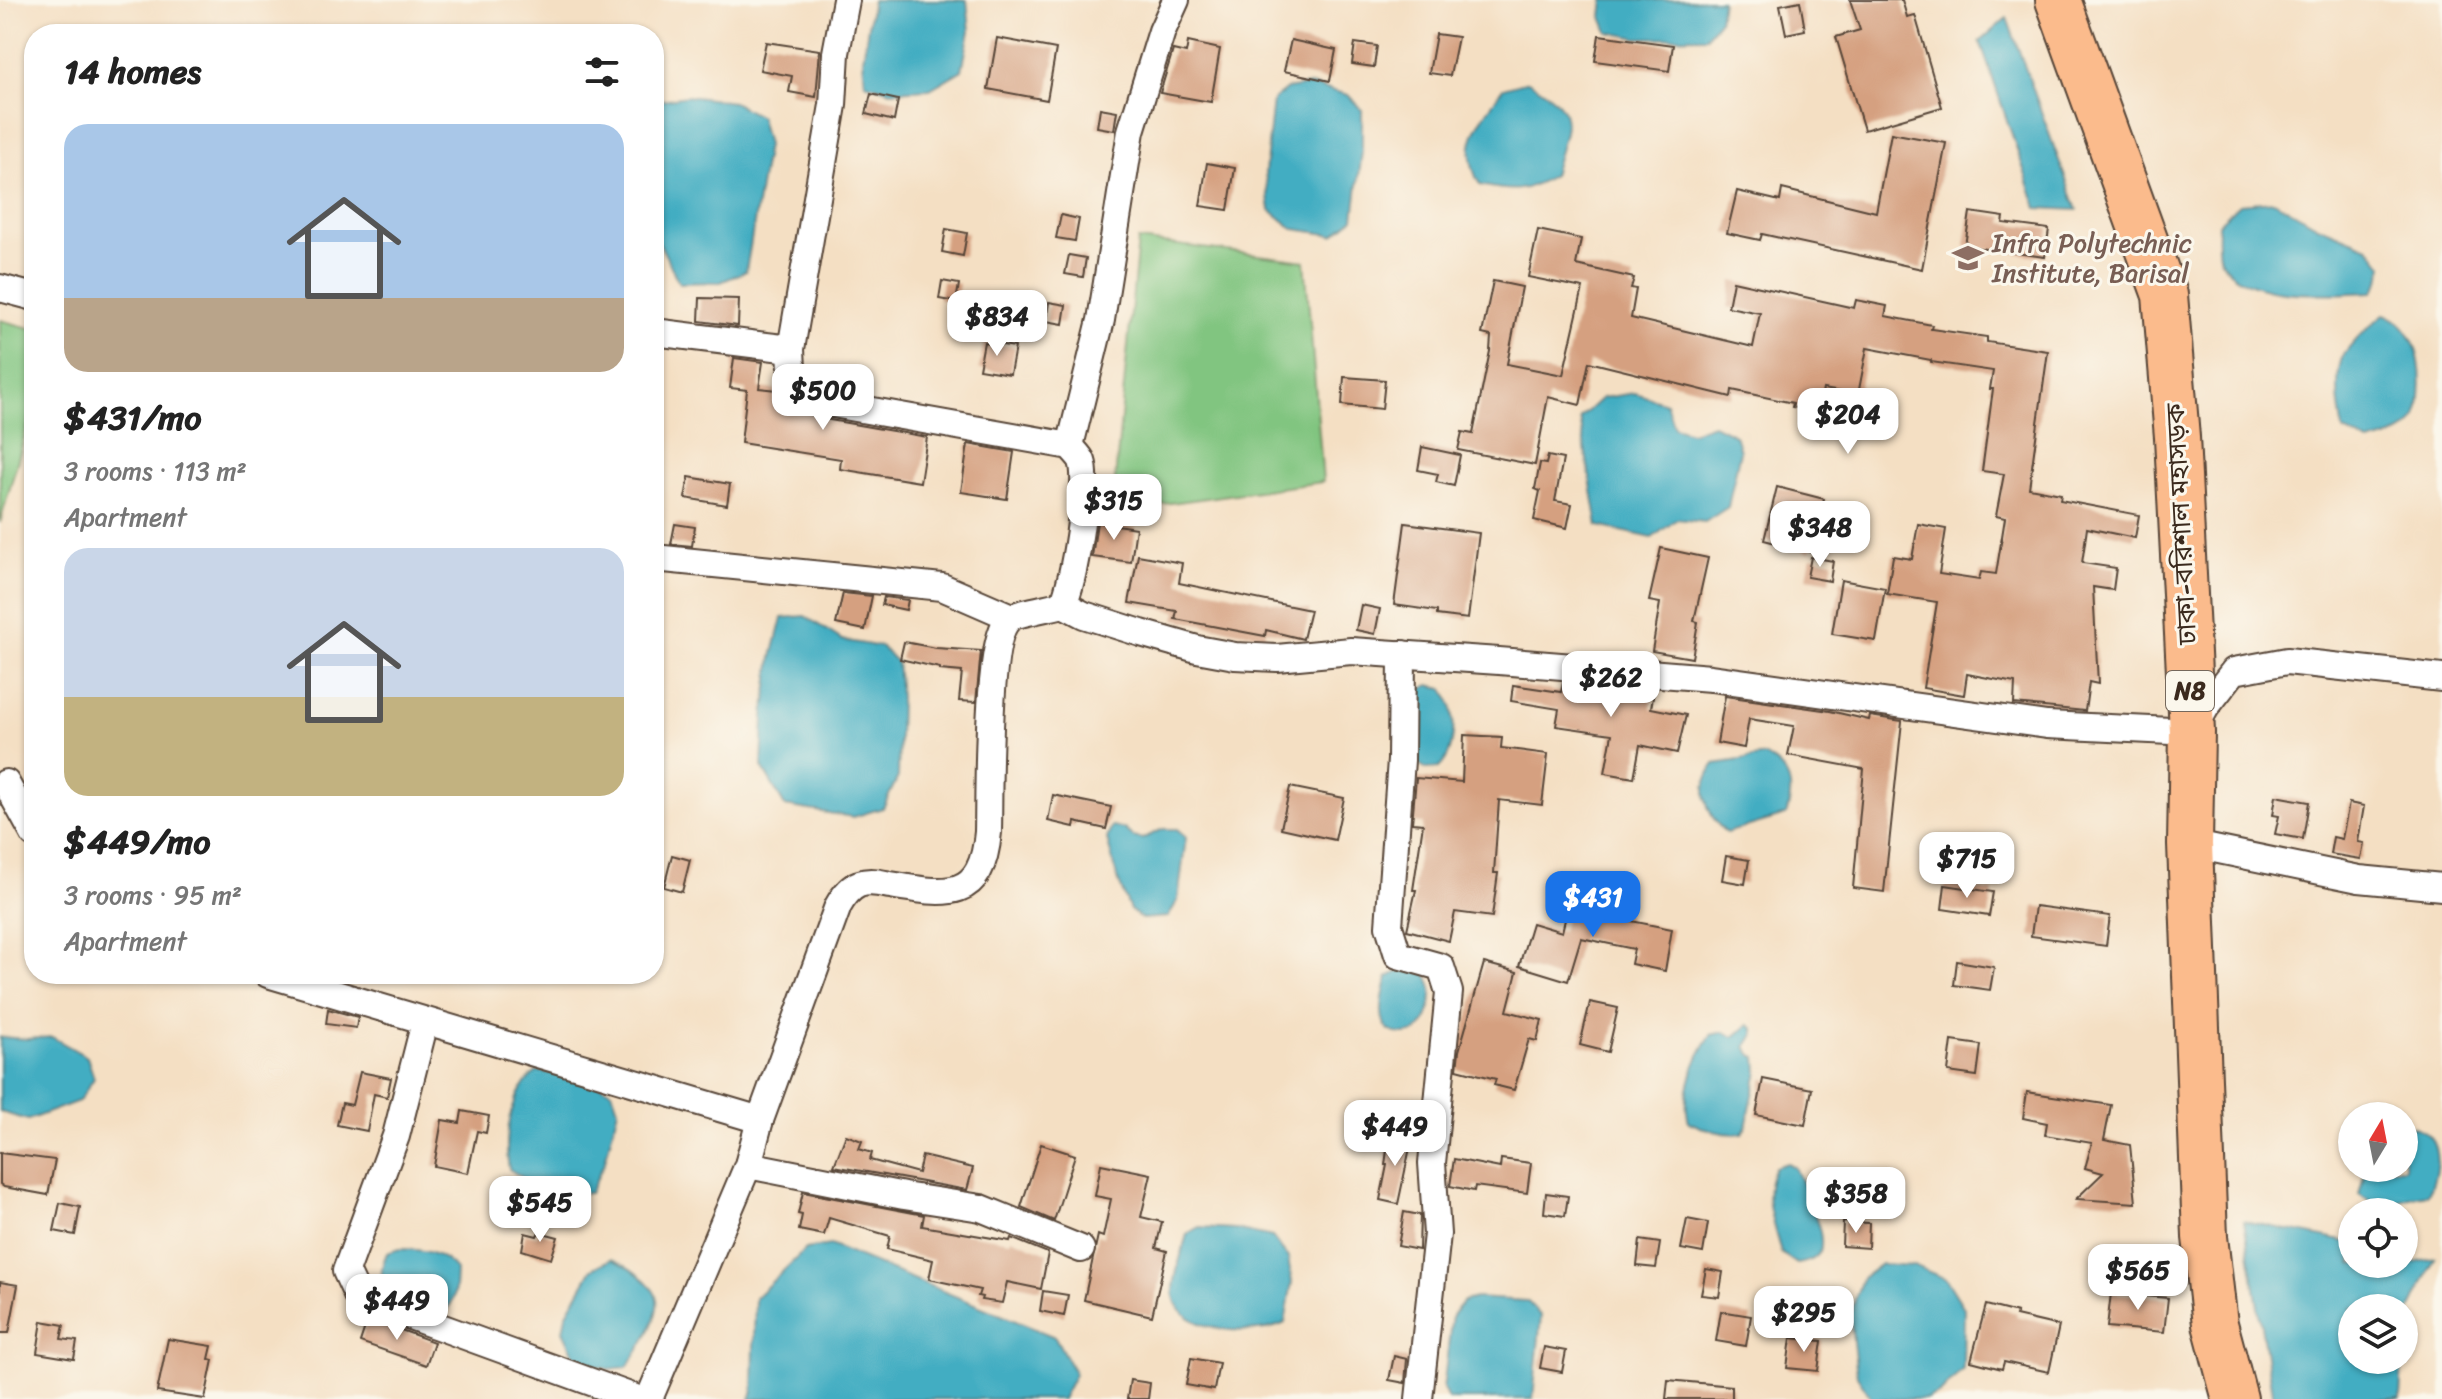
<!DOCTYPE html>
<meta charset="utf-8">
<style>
:root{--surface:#fff;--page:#f6f6f6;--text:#222;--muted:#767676;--accent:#1a73e8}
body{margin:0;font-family:Sriracha,"Noto Sans Bengali",sans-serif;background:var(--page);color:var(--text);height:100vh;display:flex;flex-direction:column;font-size:30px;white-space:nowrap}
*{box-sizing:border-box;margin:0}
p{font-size:26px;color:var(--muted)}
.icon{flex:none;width:44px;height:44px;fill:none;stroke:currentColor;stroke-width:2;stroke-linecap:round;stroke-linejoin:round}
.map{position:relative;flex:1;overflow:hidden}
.side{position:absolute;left:24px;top:24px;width:640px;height:960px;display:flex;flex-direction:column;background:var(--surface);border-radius:32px;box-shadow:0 2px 6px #0004}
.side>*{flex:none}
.needle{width:52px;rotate:10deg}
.fabs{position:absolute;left:2338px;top:1102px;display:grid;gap:16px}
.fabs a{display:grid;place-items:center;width:80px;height:80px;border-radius:50%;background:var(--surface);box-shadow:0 2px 6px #0004;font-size:40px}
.price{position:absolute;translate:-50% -68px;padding:0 18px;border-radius:16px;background:#fff;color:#222;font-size:26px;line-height:52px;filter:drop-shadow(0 2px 4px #0008)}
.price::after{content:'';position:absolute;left:50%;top:48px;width:24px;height:18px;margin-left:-12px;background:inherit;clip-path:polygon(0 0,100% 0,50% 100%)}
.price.active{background:var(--accent);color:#fff}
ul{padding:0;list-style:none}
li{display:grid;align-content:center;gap:16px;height:424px;padding:0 40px}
li span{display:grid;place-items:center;height:248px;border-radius:24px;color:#555}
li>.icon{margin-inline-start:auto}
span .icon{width:144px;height:144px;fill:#fffc;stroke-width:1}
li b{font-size:34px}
h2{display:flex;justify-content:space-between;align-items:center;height:96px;padding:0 40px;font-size:34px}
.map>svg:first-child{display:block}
.green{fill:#81c580;stroke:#5e784f;stroke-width:2}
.water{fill:#43adc2;stroke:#3f6c70;stroke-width:2}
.building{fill:#d5a080}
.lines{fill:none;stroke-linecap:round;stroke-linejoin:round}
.street-casing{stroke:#574537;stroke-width:30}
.highway-casing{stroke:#574537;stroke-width:48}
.street{stroke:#fff;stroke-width:26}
.highway{stroke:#fbbb8c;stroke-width:44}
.labels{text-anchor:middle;stroke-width:6;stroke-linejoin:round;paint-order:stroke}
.shield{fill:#fbf7ec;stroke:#75685c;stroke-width:2}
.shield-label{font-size:24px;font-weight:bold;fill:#3b2a1e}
.education-label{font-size:26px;fill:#785e54;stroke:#fbf7ec;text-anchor:start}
.street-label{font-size:26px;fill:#3b2a1e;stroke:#fbf7ec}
</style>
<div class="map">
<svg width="2442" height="1399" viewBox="0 0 2442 1399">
<rect width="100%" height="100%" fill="#fbf7ec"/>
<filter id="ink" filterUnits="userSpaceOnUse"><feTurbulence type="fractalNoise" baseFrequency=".0125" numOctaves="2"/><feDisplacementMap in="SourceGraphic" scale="16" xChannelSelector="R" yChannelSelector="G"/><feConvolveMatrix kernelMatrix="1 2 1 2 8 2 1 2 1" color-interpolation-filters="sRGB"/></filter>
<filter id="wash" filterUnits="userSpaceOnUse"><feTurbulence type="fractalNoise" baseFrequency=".006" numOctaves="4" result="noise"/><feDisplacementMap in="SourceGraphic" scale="32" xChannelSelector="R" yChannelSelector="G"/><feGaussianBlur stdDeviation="1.8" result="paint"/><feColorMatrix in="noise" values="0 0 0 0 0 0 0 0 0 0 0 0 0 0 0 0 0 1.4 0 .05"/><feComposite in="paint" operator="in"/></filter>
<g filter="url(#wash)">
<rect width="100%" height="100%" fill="#f4dfc3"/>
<g class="green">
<path d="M1138 240 1305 261 1323 482 1112 511Z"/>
<path d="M0 320 34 329V403L0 523Z"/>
</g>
<g class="water">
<path d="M872 0H967L970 31 962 70 930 89 891 91 865 83 863 59Z"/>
<path d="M1604 0H1722L1719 21 1706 37 1638 38 1608 32 1602 17Z"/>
<path d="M2007 18 2077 210 2037 208 1980 41Z"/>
<path d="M1528 81C1581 112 1567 122 1553 175 1524 193 1513 192 1480 185 1457 142 1480 124 1503 88Z"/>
<path d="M1310 85 1348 95 1362 110V151L1354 218 1334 235 1294 229 1270 210 1265 173 1273 100 1287 89Z"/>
<path d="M687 96 733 102 760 117 767 145 746 271 721 282 679 283 654 232V101Z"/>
<path d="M2274 201 2318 226 2369 247 2383 265 2380 281 2373 292C2332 293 2245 303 2221 261 2216 252 2218 235 2218 224L2239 204Z"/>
<path d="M2384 314C2418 326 2423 367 2420 398 2419 403 2419 412 2417 417 2408 434 2386 438 2369 443L2343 431C2339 409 2335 383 2341 361 2344 350 2374 322 2384 314Z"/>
<path d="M1635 393 1666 403 1674 427 1691 432 1713 424 1735 435 1740 451 1728 507 1705 522 1677 519 1652 538 1598 526 1580 418 1602 398Z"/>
<path d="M805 616 842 640 881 647 897 662 900 698 898 777 883 808 853 817 785 806 762 767 764 716 772 657 782 618Z"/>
<path d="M1429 685 1443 688C1458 707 1457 751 1439 768L1425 769 1415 762 1416 700 1422 689Z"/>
<path d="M1765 756C1791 770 1795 787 1786 815L1726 833C1705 813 1697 788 1715 764Z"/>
<path d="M1112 826 1124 829 1133 837 1142 839 1163 829H1177L1186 837 1178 900 1168 917 1142 919 1130 910 1118 880 1107 839Z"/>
<path d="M1412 971 1426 974C1433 985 1433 992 1431 1004 1428 1020 1423 1034 1404 1034 1398 1034 1391 1033 1387 1028 1377 1015 1384 991 1388 977L1398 972Z"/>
<path d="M1749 1025 1754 1029V1035L1746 1047 1752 1055 1757 1057 1758 1072 1746 1127 1742 1133C1726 1136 1703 1129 1689 1122 1681 1094 1695 1058 1711 1035L1724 1032 1734 1037Z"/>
<path d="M0 1037 27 1039 52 1037 87 1057 94 1078 79 1101 28 1120 0 1112Z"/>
<path d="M538 1071 592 1081 612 1091 618 1109 605 1161 590 1193C556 1195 537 1188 509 1169 503 1138 511 1089 538 1071Z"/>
<path d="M2404 1126C2442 1127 2442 1165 2428 1194 2400 1197 2385 1215 2359 1194L2366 1168H2404Z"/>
<path d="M1787 1163 1795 1167C1802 1185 1829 1236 1819 1253 1814 1261 1806 1262 1797 1264L1781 1253C1774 1225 1760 1195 1775 1167Z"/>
<path d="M2244 1221 2352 1243V1264H2381L2385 1270 2435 1258 2405 1321 2404 1336V1308H2352V1360H2402L2400 1399H2273Z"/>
<path d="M1199 1227 1235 1229 1272 1237 1288 1258 1292 1282 1285 1323C1259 1337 1180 1334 1174 1296 1172 1281 1183 1250 1187 1234Z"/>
<path d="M830 1245 1055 1337 1075 1374 1062 1399H750L753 1391 755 1298 806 1249Z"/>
<path d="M399 1249C421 1249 442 1252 456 1270 455 1288 457 1309 436 1316L387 1293C380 1277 380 1269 387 1253Z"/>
<path d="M611 1259C626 1265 653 1281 657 1299 660 1318 638 1353 627 1367L609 1369 592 1365 574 1354 563 1331 566 1315 592 1269Z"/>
<path d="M1881 1264 1915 1266 1946 1279 1964 1308 1963 1369 1940 1393 1927 1399H1872L1857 1376 1850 1315 1862 1278Z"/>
<path d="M1476 1298 1527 1301 1541 1316 1533 1399H1448L1443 1389 1452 1315 1464 1301Z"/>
</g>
<g id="blocks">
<g class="building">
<path d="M1850 0H1902L1907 17 1915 15 1942 107 1864 130 1836 37 1860 30Z"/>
<path d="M1800 1 1805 30 1786 34 1780 5Z"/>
<path d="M1436 34 1458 37 1450 76 1429 73Z"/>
<path d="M1599 35 1673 45 1669 71 1595 61Z"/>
<path d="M997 38 1056 49 1047 100 988 89Z"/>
<path d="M1291 40 1336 50 1330 81 1284 71Z"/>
<path d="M766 42 820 50 816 97 789 92 792 76 760 70Z"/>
<path d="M1188 42 1220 49 1211 102 1160 93 1173 50 1186 53Z"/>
<path d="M1355 43 1377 46 1374 67 1352 64Z"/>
<path d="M871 94 898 100 894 121 866 114Z"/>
<path d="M1100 108 1117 111 1114 130 1097 127Z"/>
<path d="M1891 133 1946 143 1922 269 1762 234 1760 240 1727 233 1737 191 1780 201 1782 189 1876 212Z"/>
<path d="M1207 163 1235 168 1228 210 1200 206Z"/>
<path d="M1970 212 2004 217 2003 223 2049 229 2045 257 1965 246Z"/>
<path d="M1061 215 1079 219 1075 241 1056 238Z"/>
<path d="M946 229 967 233 963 256 942 252Z"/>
<path d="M1538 230 1581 239 1576 265 1634 278 1631 288 1636 289 1631 318 1753 347 1760 313 1728 307 1733 281 1854 308 1856 300 1887 306 1885 316 1932 325 1931 329 1987 337V342L2048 351 2029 488 2061 494 2060 500 2139 515 2135 538 2087 528 2082 563 2116 568 2113 590 2093 587 2098 684 2089 682 2085 711 2014 704 2015 683 1967 674 1964 695 1923 688 1937 602 1887 594 1893 556 1912 559 1918 524 1946 529 1939 574 1979 580 1981 572 1996 574 2005 518 1996 516 2004 474 1982 471 1993 389H1990L1993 371 1931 362V360L1867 348 1858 395 1823 389 1818 412 1792 407 1793 403 1732 390 1731 397 1589 362 1580 405 1548 397 1535 465 1458 450 1462 432 1473 434 1490 351 1491 336 1482 334 1493 281 1522 287 1507 364 1563 375 1583 288 1528 277Z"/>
<path d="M1069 255 1086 258 1083 277 1065 274Z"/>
<path d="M942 281 959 284 956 302 939 299Z"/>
<path d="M700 298 739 299 738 326 699 321Z"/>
<path d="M1049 302 1066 305 1063 324 1046 321Z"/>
<path d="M984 342 1015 347 1010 374 979 369Z"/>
<path d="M734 358 763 362 759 388 777 390 783 403 805 412 830 420 927 437 920 482 840 469 841 459 741 443 747 390 730 388Z"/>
<path d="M1344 377 1385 380 1382 409 1342 405Z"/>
<path d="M968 444 1014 452 1007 499 961 492Z"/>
<path d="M1422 447 1460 455 1454 486 1436 482 1438 474 1418 470Z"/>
<path d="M1548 456 1563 459 1555 501 1572 504 1567 528 1534 520 1540 491 1535 489 1540 463 1546 464Z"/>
<path d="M689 477 730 484 727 505 685 498Z"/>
<path d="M1777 487 1824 499 1810 552 1764 540Z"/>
<path d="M1097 522 1136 528 1131 562 1092 557Z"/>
<path d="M1405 523 1479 533 1468 619 1437 615V611L1394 605Z"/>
<path d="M675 524 695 527 692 546 671 544Z"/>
<path d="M1661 548 1708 558 1694 621 1698 622 1692 658 1652 651 1660 603 1649 601Z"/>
<path d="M1138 555 1182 563 1179 583 1310 610 1303 639 1266 630 1265 636 1175 619 1177 611 1129 603Z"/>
<path d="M1811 557 1833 561 1830 581 1807 577Z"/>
<path d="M1841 580 1885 588 1876 641 1832 634Z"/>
<path d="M843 593 872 596 865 630 836 624Z"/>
<path d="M884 597 908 600 906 610 882 605Z"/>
<path d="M1361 605 1380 609 1375 634 1356 630Z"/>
<path d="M904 642 936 648 981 651 976 702 959 701 962 672 940 670V668L900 659Z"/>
<path d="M1563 682 1654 692 1651 708 1686 715 1677 753 1640 745 1634 778 1605 773 1612 734 1556 726 1559 709 1511 701 1513 685 1561 692Z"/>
<path d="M1725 696 1830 711 1869 720 1870 716 1902 721 1884 892 1853 888 1864 769 1788 755 1794 726 1749 719 1744 748 1717 743Z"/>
<path d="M1464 735 1502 737 1501 748 1548 754 1542 805 1499 800 1494 873H1498L1492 917 1455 912 1449 941 1407 930 1416 890H1413L1423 824 1412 823 1416 778 1462 782Z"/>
<path d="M1290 787 1344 798 1335 840 1281 828Z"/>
<path d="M1053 795 1111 807 1106 829 1075 822 1074 827 1048 821Z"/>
<path d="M2276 796 2309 802 2303 839 2275 834 2279 816 2273 815Z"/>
<path d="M2349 803 2364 806 2358 842 2364 843 2361 859 2330 854 2333 837 2342 839Z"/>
<path d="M672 855 690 860 682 892 664 887Z"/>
<path d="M1726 856 1749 860 1745 884 1722 880Z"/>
<path d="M1945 885 1993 892 1989 916 1942 909Z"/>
<path d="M1571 895 1606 903 1605 911 1627 915 1626 920 1672 929 1665 971 1631 964 1634 949 1581 938 1568 981 1519 966 1532 923 1562 932Z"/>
<path d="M2035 906 2110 916 2106 946 2031 936Z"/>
<path d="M1957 961 1994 967 1990 990 1954 985Z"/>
<path d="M1484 963 1517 972 1507 1011 1542 1020 1537 1041 1529 1039 1514 1090 1494 1085 1496 1079 1457 1069 1459 1051Z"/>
<path d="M1590 1002 1618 1008 1608 1052 1580 1045Z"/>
<path d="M328 1009 358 1017 356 1028 326 1024Z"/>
<path d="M1952 1041 1981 1045 1977 1076 1948 1072Z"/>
<path d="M360 1072 391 1078 387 1097 374 1094 367 1131 337 1125 342 1103 352 1105Z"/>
<path d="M1763 1079 1812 1089 1805 1125 1756 1115Z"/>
<path d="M2027 1092 2111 1105 2104 1140 2130 1145 2136 1203 2076 1199 2103 1173 2085 1168 2092 1143 2045 1135 2047 1123 2023 1118Z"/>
<path d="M462 1111 489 1116 486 1133 477 1131 468 1173 434 1166 442 1120 460 1123Z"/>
<path d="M846 1135 862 1141 859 1149 872 1153 870 1160 918 1173 922 1156 973 1168 967 1190 834 1166Z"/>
<path d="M1389 1135 1412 1138 1398 1204 1380 1200 1387 1165H1385Z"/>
<path d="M1041 1144 1075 1155 1054 1221 1021 1207Z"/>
<path d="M0 1153 55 1160 48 1195 4 1187 0 1184Z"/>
<path d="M1454 1159 1500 1168 1501 1159 1531 1163 1527 1193 1475 1186 1474 1191 1450 1186Z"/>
<path d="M1101 1164 1151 1174 1141 1217 1162 1222 1156 1248 1167 1251 1152 1316 1084 1300 1098 1235 1103 1237 1111 1199 1095 1196Z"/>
<path d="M803 1192 924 1215 922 1226 1010 1241 1011 1238 1048 1253 1041 1289 1007 1282 1002 1303 981 1300 982 1297 978 1296 980 1290 929 1279 933 1260 887 1249 890 1236 829 1218 824 1235 799 1230 802 1215 798 1214Z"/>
<path d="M1546 1193 1568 1196 1565 1216 1544 1213Z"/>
<path d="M60 1203 80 1207 75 1235 54 1231Z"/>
<path d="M1404 1212 1420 1215 1419 1250 1398 1246Z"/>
<path d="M1687 1219 1708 1223 1703 1253 1681 1249Z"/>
<path d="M1843 1222 1869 1223 1868 1248 1842 1246Z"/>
<path d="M539 1232 558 1237 551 1259 522 1250 525 1233 537 1236Z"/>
<path d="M1640 1240 1660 1243 1656 1268 1637 1266Z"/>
<path d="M1706 1269 1723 1272 1719 1297 1701 1295Z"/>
<path d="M0 1282 18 1285 9 1333H0Z"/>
<path d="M1043 1291 1068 1295 1064 1316 1040 1311Z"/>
<path d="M2111 1293 2168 1298 2164 1332 2107 1327Z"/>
<path d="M1986 1305 2017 1313 2016 1316 2059 1326 2049 1372 2004 1362 2002 1369 1971 1361Z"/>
<path d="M1721 1311 1751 1316 1746 1346 1716 1341Z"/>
<path d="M368 1318 434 1342 426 1365 360 1342Z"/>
<path d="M42 1321 64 1325 61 1339 77 1341 74 1359 37 1353Z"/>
<path d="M1791 1338 1822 1341 1818 1371 1787 1368Z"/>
<path d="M168 1339 212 1346 209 1359 213 1360 205 1399 157 1392Z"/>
<path d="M1544 1347 1566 1351 1562 1372 1540 1368Z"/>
<path d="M1394 1356 1407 1359 1405 1383 1389 1380Z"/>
<path d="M1191 1358 1219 1363 1214 1390 1186 1385Z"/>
<path d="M1130 1380 1150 1383 1148 1399H1127Z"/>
<path d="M1668 1380 1732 1386V1399H1666Z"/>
</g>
</g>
</g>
<g filter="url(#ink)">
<use href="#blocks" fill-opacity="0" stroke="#574537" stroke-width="2"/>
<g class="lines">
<defs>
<g id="street">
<path d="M846 0 836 53 833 105 791 349 793 388 812 398 833 404 1070 446C1074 451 1080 456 1082 461 1090 483 1074 582 1063 604"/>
<path d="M0 288 34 297"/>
<path d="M654 332 791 349"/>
<path d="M1070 446 1101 320 1131 131 1162 31 1176 0"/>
<path d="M654 558 942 587 1011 617"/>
<path d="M1402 654 1401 760 1389 926 1398 955 1441 967 1449 992 1432 1163 1437 1234 1419 1399"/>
<path d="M6 783 34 834"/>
<path d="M2190 844 2359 879 2442 887"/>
<path d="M268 974 760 1120"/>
<path d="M425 1022 396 1136 346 1271 358 1297 638 1399"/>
<path d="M748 1165 904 1196 981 1208 1081 1249"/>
<path d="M649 1399 748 1165 760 1120 838 906C843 897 849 888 859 884 870 880 880 883 890 885 948 895 982 901 988 832 989 796 986 636 1010 618 1015 614 1053 607 1063 604L1084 615 1141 633 1197 649 1235 656 1277 658 1351 651 1499 661 1711 678 2047 725 2192 732 2206 707 2234 671 2287 661 2442 678"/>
</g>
<path id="highway" d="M2058 0 2165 295 2177 437 2192 732 2190 844 2205 1237 2215 1324 2235 1399"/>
</defs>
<use href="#street" class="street-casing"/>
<use href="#highway" class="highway-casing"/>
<use href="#street" class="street"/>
<use href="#highway" class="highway"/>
</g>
</g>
<defs>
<symbol id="university-bare" viewBox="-9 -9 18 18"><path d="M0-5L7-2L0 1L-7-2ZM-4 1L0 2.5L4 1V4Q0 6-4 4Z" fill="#8d6e63" stroke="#fbf7ec" stroke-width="2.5" paint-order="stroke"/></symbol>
</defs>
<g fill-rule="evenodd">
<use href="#university-bare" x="1946" y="236" width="44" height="44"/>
</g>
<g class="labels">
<rect class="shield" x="2166" y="671" width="48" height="40" rx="6"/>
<g class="shield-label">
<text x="2190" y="699">N8</text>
</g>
<g class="education-label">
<text x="1992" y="252">Infra Polytechnic<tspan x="1992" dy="30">Institute, Barisal</tspan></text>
</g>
<g class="street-label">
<text transform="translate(2181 524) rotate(-93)" y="9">ঢাকা-বরিশাল মহাসড়ক</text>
</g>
</g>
</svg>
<div class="fabs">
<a><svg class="needle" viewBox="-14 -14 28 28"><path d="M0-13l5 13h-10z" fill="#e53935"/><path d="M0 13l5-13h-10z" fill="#767676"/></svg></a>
<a><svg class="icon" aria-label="locate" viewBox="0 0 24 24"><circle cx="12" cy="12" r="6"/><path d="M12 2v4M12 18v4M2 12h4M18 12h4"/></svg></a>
<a><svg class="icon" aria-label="layers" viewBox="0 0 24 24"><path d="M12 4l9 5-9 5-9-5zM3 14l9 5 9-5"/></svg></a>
</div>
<b class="price" style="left:997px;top:358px">$834</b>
<b class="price" style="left:823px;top:432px">$500</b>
<b class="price" style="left:1848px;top:456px">$204</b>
<b class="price" style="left:1114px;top:542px">$315</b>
<b class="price" style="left:1820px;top:569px">$348</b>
<b class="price" style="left:1611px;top:719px">$262</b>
<b class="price" style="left:1967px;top:900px">$715</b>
<b class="price active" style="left:1593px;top:939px">$431</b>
<b class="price" style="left:1395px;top:1168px">$449</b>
<b class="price" style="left:1856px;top:1235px">$358</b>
<b class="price" style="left:540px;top:1244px">$545</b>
<b class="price" style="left:2138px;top:1312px">$565</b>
<b class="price" style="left:397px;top:1342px">$449</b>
<b class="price" style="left:1804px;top:1354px">$295</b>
<section class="side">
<h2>14 homes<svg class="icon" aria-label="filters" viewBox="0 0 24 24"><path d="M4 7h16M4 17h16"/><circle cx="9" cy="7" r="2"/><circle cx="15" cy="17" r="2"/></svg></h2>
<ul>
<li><span style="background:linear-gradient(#a9c7e8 70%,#b9a48a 0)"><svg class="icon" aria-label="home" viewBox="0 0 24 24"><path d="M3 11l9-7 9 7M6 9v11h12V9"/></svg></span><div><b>$431/mo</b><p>3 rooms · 113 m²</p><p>Apartment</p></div></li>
<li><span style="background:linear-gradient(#c9d6e8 60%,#c2b280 0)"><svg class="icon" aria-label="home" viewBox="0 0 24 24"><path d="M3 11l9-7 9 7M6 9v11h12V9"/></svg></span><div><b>$449/mo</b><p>3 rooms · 95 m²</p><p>Apartment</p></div></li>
</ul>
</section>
</div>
